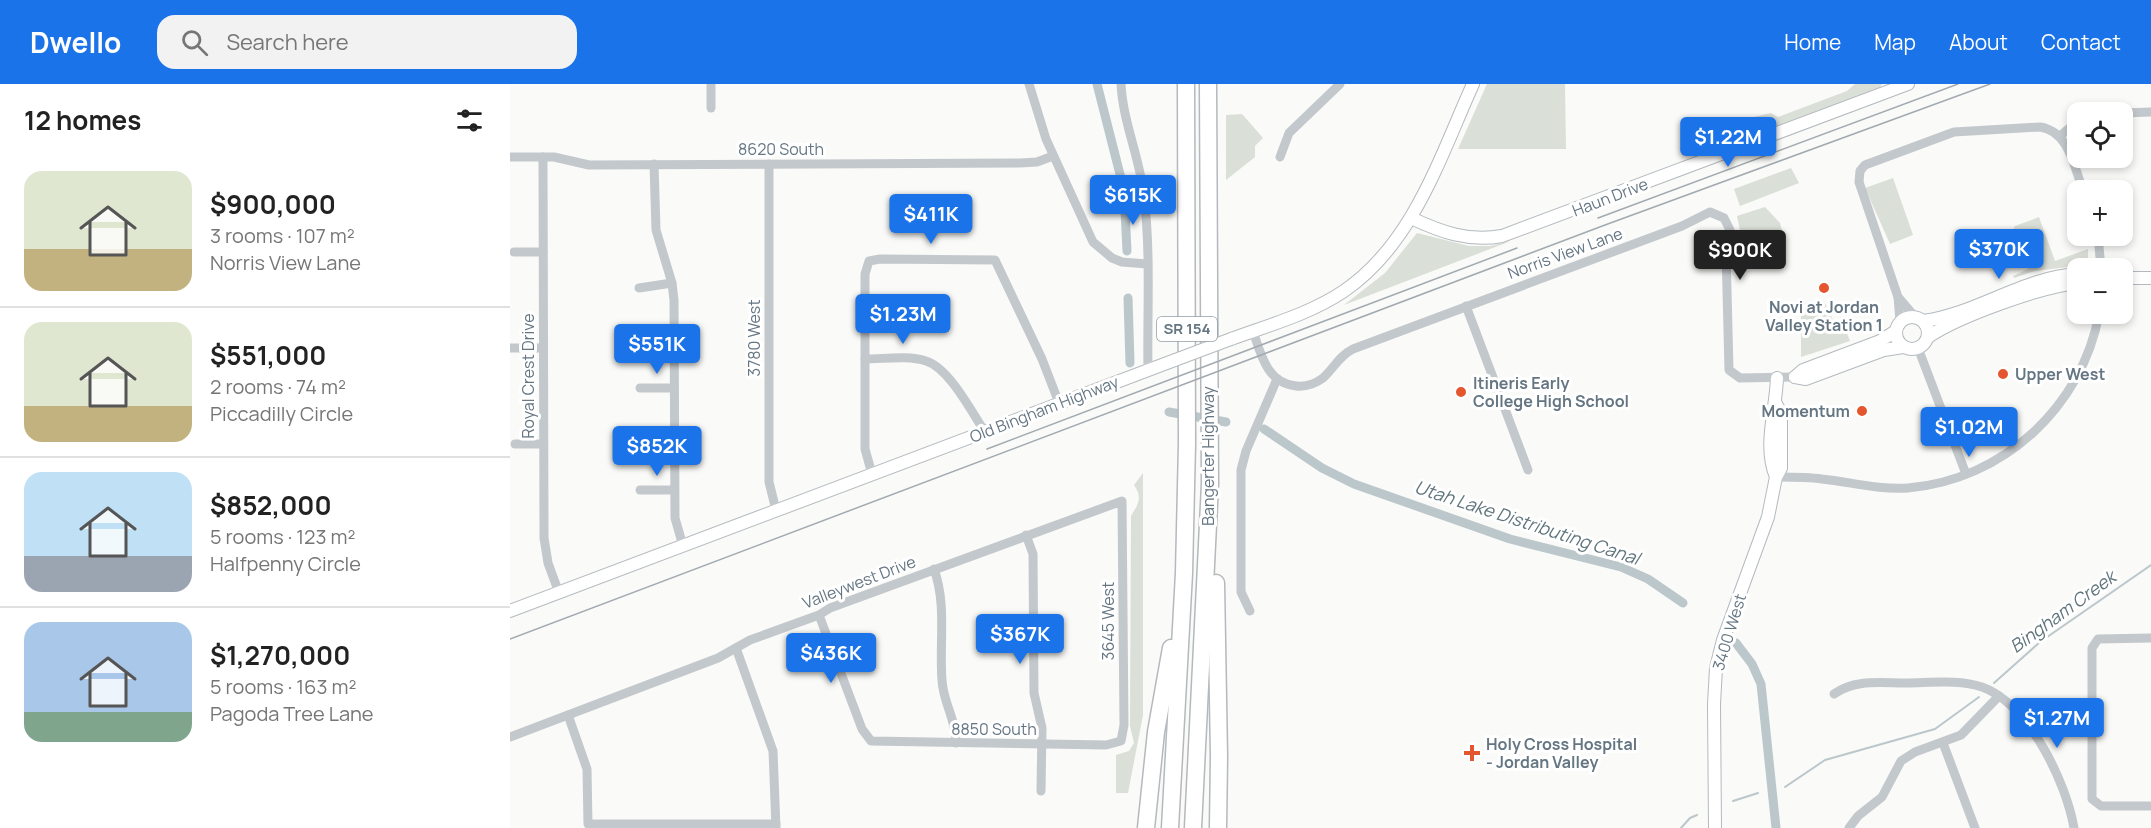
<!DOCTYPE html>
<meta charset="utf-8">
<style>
:root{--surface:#fff;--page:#f2f2f2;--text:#222;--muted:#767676;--line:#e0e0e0;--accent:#1a73e8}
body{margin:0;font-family:Manrope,sans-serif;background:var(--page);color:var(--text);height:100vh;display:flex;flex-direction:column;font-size:22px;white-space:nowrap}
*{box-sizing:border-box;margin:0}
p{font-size:20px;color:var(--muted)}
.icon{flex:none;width:33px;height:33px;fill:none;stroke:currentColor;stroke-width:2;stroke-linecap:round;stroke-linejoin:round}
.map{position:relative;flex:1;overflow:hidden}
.panel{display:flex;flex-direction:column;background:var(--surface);width:510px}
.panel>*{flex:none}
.fabs{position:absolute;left:1557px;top:18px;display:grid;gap:12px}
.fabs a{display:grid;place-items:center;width:66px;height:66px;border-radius:12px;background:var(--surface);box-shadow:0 3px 9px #0003;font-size:30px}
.price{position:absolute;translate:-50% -51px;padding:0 14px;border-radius:6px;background:var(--accent);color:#fff;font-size:20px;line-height:39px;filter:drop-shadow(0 2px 3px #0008)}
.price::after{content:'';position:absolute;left:50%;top:36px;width:18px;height:14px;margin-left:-9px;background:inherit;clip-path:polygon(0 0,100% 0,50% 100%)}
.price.current{background:#222;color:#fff}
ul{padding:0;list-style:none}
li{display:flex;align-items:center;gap:18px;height:150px;padding:0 24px}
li+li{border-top:2px solid var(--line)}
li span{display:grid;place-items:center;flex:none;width:168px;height:120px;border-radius:18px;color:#555}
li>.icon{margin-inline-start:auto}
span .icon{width:72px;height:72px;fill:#fffc;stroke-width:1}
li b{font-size:26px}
h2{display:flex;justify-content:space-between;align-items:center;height:72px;padding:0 24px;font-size:26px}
header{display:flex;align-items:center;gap:36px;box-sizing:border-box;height:84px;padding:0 30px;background:var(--accent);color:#fff}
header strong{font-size:28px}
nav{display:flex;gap:33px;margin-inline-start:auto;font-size:21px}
.search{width:420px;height:54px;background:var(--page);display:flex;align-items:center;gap:15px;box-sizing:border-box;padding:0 21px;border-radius:18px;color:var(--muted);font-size:22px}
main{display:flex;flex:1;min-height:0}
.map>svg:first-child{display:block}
.green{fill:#dadfd7}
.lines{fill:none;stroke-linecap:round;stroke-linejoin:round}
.stream{stroke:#bbc7cb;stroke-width:2}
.canal{stroke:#bbc7cb;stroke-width:9}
.secondary-casing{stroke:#b3babf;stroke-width:14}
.highway-casing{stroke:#b4b9bd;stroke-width:19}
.street{stroke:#c3c8cc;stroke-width:9}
.secondary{stroke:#fff;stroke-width:12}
.highway{stroke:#fff;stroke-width:16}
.tram{stroke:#a2aab0;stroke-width:1.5}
.secondary-bridge-casing{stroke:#b3babf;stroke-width:14;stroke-linecap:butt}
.secondary-bridge{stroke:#fff;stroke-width:12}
.poi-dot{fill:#e4572e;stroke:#fff;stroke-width:2}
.labels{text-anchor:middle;stroke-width:6;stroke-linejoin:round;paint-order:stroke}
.shield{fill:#fff;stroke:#939fa8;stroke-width:1.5}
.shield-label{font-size:15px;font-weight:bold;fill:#657683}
.street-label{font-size:16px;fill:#657683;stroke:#fff}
.poi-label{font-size:16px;font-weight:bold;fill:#657683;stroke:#fff;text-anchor:start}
.water-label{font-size:18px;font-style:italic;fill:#60757c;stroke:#fff}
</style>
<header>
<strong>Dwello</strong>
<div class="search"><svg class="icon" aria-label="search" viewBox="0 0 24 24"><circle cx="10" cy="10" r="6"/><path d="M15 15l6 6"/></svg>Search here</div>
<nav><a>Home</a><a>Map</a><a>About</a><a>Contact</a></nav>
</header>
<main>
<section class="panel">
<h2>12 homes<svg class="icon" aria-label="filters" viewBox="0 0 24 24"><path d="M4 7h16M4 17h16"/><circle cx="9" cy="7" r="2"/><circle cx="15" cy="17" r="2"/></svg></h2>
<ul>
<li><span style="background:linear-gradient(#dfe7d0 65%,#c2b280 0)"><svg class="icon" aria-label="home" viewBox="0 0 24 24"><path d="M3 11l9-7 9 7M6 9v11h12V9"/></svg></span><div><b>$900,000</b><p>3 rooms · 107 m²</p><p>Norris View Lane</p></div></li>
<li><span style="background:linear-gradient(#dfe7d0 70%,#c2b280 0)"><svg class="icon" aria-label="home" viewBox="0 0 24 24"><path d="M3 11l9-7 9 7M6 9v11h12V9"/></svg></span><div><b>$551,000</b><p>2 rooms · 74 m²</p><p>Piccadilly Circle</p></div></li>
<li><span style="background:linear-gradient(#bfe0f5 70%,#9aa5b1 0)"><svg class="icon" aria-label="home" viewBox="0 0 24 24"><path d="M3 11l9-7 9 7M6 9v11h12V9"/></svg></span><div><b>$852,000</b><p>5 rooms · 123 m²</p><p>Halfpenny Circle</p></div></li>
<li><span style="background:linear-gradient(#a9c7e8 75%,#7fa58c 0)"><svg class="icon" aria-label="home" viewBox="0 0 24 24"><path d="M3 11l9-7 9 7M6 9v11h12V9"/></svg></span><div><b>$1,270,000</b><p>5 rooms · 163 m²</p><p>Pagoda Tree Lane</p></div></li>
</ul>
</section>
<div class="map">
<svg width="1641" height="744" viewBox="0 0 1641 744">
<rect width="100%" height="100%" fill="#fafaf8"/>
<g class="green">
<path d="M977 0H1055L1056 65H948Z"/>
<path d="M1345 0H1372L1369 5 1250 51 1244 45V33L1261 29 1268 33 1337 7Z"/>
<path d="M732 30 753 54 745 62V73L716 96V31Z"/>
<path d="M1281 84 1289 99 1230 122 1224 105Z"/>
<path d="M1383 94 1403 151 1380 160 1355 104Z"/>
<path d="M1255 123 1270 139 1275 158 1248 148 1230 146 1227 132Z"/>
<path d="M1529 133 1545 177 1578 165V176L1574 181 1525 187 1504 194 1503 192 1518 185 1503 146 1505 142Z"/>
<path d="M907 149 959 162H980L1001 157 834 221 875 189Z"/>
<path d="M1314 217 1325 240 1332 237 1340 257 1291 273V229L1295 223Z"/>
<path d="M633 389V631L618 709H606V671L619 667 624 659 620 642 621 432C628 420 633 414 624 401Z"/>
</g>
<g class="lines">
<g class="stream">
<path d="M1484 599 1530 558 1641 481"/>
<path d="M1275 703 1315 676 1425 645 1469 613"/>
<path d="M1223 717 1248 709"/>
<path d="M1171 744 1180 734 1187 731"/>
</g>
<g class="canal">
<path d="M587 0 614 106 617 167"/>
<path d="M618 214 620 279"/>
<path d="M659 328 716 338"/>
<path d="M754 345 812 384 844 400 1000 455 1111 483 1138 495 1173 519"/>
<path d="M1226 559 1242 580 1251 600 1266 744"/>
</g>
<defs>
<g id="secondary">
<path d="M901 134C931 148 958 158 992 152L1398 0"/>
<path d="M1612 194H1641"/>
<circle cx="1402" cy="249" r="16"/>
<path d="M1413 237C1467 230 1513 193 1568 190"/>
<path d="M1418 253C1447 233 1532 202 1568 199"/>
<path d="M721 255C759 241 800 230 834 207 903 160 930 73 963 0"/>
<path d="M1285 293 1296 295 1374 266 1393 263"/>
<path d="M1285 293 1293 286 1370 257 1386 247"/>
<path d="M1266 393C1253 362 1266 326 1267 294"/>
<path d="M0 527 665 276"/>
<path d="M1205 744 1204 620 1206 584 1213 556 1258 433 1266 393 1271 384V329L1266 320"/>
</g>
<g id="highway">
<path d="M706 499 709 673 708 744"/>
<path d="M636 744 646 648 661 564"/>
<path d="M660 744 674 489 677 360 676 0"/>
<path d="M683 744 700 400 698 0"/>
</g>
</defs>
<use href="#secondary" class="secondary-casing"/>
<use href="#highway" class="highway-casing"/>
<g class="street">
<path d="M519 0 536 55 583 158 602 174 612 178 637 180"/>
<path d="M611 0C613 39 630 74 634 112 641 169 637 229 638 286"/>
<path d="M201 24V0"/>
<path d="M1612 29 1641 28"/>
<path d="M1550 52 1568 37"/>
<path d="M0 73H44L79 81 510 79 527 78 543 72"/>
<path d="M33 73 34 454 38 479 49 509"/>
<path d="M770 73 779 49 830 0"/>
<path d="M144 80 146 146 162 199 164 216 165 434 173 462"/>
<path d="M259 80V398L266 426"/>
<path d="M1588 152 1591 184"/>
<path d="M4 168H33"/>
<path d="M129 204 162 199"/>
<path d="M1388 213 1405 233"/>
<path d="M956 222 1018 386"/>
<path d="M1390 238 1388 213 1349 98 1350 87 1355 81 1444 48 1530 43C1559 47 1564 83 1573 106"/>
<path d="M743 247C751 271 757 299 786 302 796 303 805 300 813 294 824 284 829 272 843 265L1172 142 1200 128 1214 134 1220 146 1216 166 1219 286 1230 294 1285 293"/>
<path d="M0 264H33"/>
<path d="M1408 264 1456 390"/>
<path d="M355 275C374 275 398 271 416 277 439 284 461 327 475 348"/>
<path d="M130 304H164"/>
<path d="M5 360H33"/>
<path d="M362 390 355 365V190L359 177 370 175 485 176 532 275 549 319"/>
<path d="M1266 393C1281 393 1297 393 1312 395 1341 398 1368 406 1398 404 1493 396 1572 323 1589 230"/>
<path d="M130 406H164"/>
<path d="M516 451 523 470 524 609 532 644 531 707"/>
<path d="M424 485C437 521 429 559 432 596 433 619 446 634 446 659"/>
<path d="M740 527 731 508V386L736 367 767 295"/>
<path d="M1641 554 1588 555 1582 564V715L1591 722H1641"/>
<path d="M226 564 263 667 266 744"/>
<path d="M1324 610C1345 595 1370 599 1395 599 1419 599 1449 595 1472 603 1519 620 1556 698 1564 744"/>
<path d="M58 631 77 685 78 740H266"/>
<path d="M0 653 208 574 240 556 309 531 320 524 612 417 614 641 611 657 596 661 361 657 352 645 309 531"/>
<path d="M1433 659 1465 744"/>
<path d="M1339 744 1348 732 1372 713 1391 677 1405 668 1451 651 1489 612"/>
</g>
<use href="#secondary" class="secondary"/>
<use href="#highway" class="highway"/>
<g class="tram">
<path d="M1088 134 1448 0"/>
<path d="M477 365 1007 164"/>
<path d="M0 555 1095 141 1480 0"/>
</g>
<defs>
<path id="secondary-bridge" d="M665 276 721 255"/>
</defs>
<use href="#secondary-bridge" class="secondary-bridge-casing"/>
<use href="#secondary-bridge" class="secondary-bridge"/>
</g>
<g class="poi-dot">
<circle cx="1314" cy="204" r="6"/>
<circle cx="1493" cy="290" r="6"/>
<circle cx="951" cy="308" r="6"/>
<circle cx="1352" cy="327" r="6"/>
<path d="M959 660h6v6h6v6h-6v6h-6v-6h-6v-6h6z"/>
</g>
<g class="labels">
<rect class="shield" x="647" y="233" width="60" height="24" rx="4.5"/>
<g class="shield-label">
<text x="677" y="250">SR 154</text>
</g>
<g class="street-label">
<text x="271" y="71">8620 South</text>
<text transform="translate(1100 113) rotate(-21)" y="6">Haun Drive</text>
<text transform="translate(1055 169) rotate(-20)" y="6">Norris View Lane</text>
<text transform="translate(244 254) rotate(-90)" y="6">3780 West</text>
<text transform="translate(18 292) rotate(-90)" y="6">Royal Crest Drive</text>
<text transform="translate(534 325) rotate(-21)" y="6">Old Bingham Highway</text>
<text transform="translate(698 372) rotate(-90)" y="6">Bangerter Highway</text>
<text transform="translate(349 498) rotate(-21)" y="6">Valleywest Drive</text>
<text transform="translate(598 537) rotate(-90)" y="6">3645 West</text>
<text transform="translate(1219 548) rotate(-73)" y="6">3400 West</text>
<text x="484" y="651">8850 South</text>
</g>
<g class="poi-label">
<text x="1314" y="229" text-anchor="middle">Novi at Jordan<tspan x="1314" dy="18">Valley Station 1</tspan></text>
<text x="1505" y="296">Upper West</text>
<text x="963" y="305">Itineris Early<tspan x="963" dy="18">College High School</tspan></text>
<text x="1340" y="333" text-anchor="end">Momentum</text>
<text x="976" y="666">Holy Cross Hospital<tspan x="976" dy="18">- Jordan Valley</tspan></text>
</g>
<g class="water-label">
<text transform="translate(1017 439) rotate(18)" y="6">Utah Lake Distributing Canal</text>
<text transform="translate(1553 528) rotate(-36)" y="6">Bingham Creek</text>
</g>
</g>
</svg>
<div class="fabs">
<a><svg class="icon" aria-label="locate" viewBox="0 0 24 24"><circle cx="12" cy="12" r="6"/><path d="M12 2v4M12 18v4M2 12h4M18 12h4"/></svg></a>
<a>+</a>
<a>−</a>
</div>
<b class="price" style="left:1218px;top:84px">$1.22M</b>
<b class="price" style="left:623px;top:142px">$615K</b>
<b class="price" style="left:421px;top:161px">$411K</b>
<b class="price" style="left:1489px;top:196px">$370K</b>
<b class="price current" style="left:1230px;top:197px">$900K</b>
<b class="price" style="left:393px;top:261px">$1.23M</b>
<b class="price" style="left:147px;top:291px">$551K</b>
<b class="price" style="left:1459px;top:374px">$1.02M</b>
<b class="price" style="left:147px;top:393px">$852K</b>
<b class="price" style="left:510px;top:581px">$367K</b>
<b class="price" style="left:321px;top:600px">$436K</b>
<b class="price" style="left:1547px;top:665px">$1.27M</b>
</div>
</main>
